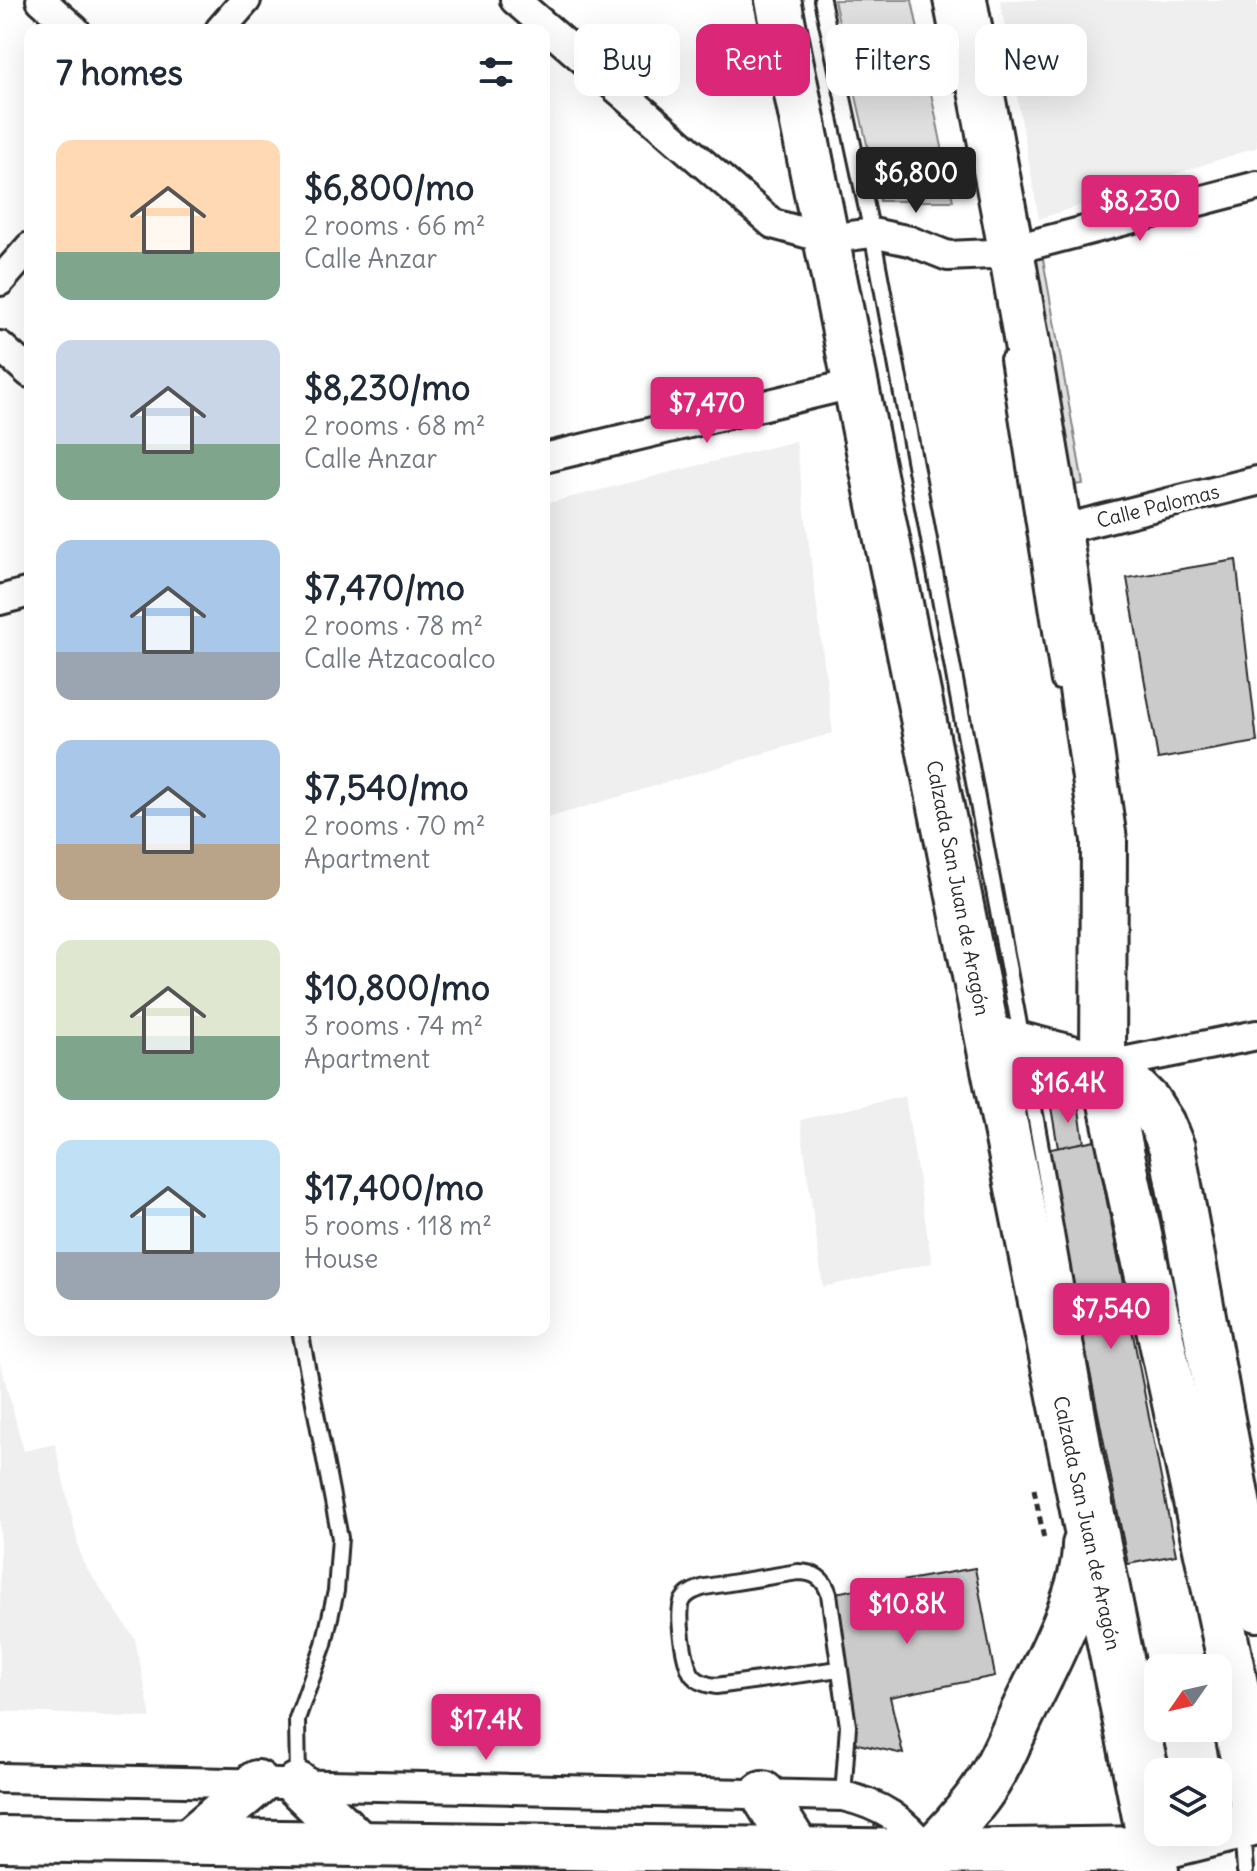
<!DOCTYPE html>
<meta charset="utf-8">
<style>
:root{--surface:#fff;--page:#f6f6f7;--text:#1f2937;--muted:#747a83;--accent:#db2777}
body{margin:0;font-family:Delius,sans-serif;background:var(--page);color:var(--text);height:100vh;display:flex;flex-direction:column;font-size:30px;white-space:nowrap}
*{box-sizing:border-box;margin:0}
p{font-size:26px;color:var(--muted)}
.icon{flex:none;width:44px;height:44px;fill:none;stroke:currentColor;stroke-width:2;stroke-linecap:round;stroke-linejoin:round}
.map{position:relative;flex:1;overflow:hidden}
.drawer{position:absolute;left:24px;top:24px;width:526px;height:1312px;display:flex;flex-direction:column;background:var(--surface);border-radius:16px;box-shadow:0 8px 32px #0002}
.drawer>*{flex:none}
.top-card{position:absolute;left:574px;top:24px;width:562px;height:72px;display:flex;gap:16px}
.needle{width:52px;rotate:236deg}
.tools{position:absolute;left:1144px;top:1654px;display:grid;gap:16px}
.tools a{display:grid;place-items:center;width:88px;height:88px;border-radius:16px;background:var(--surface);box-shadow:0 8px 32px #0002;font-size:40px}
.price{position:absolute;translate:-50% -68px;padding:0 18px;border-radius:8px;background:var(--accent);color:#fff;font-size:26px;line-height:52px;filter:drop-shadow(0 2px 4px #0008)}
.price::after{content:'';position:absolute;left:50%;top:48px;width:24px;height:18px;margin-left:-12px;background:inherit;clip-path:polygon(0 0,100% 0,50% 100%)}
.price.selected{background:#222;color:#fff}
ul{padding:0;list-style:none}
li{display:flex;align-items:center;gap:24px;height:200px;padding:0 32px}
li span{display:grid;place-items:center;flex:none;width:224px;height:160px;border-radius:16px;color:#555}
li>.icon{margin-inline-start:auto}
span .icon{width:96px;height:96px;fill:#fffc;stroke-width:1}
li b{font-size:34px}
h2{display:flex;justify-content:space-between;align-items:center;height:96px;padding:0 32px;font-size:34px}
.chip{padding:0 28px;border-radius:16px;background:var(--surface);box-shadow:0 8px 32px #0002;font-size:28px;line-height:72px}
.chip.selected{background:var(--accent);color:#fff}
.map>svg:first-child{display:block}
.built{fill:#efefef}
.green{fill:#e0e0e0;stroke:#868686;stroke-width:2}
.building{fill:#cbcbcb;stroke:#2b2b2b;stroke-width:2}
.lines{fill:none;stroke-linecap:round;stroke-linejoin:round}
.lane-casing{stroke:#2b2b2b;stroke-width:20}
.street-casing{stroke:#2b2b2b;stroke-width:34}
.primary-casing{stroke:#2b2b2b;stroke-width:50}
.path{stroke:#2b2b2b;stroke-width:5;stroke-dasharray:8 6;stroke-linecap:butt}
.lane{stroke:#fff;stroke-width:14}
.street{stroke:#fff;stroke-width:28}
.primary{stroke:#fff;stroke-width:44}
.labels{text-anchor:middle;stroke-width:8;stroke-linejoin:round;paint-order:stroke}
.street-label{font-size:20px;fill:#2b2b2b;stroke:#fff}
</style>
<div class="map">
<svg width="1257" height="1871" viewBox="0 0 1257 1871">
<rect width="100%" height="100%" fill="#fff"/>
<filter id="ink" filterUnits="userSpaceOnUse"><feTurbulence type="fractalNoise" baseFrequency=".0125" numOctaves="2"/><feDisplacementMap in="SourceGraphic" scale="16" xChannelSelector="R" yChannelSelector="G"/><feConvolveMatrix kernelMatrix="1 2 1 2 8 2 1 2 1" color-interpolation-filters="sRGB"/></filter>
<g filter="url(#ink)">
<g class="built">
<path d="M1000 0H1257V147L1039 219Z"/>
<path d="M796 441 833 733 544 819V504Z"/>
<path d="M905 1096 932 1263 823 1287 800 1120Z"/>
<path d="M0 1362 24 1451 55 1444 82 1561 135 1639 151 1718 0 1711Z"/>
</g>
<g class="green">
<path d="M834 0H912L953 201H880Z"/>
<path d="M1041 248 1083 484 1066 486 1026 251Z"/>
</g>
<g class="building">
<path d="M1236 560 1257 742 1158 759 1127 578Z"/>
<path d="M1078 1103 1084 1143 1058 1148 1051 1107Z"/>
<path d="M1095 1140 1176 1555 1128 1564 1046 1150Z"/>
<path d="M975 1568 995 1676 890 1697 903 1754 853 1743 829 1594Z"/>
</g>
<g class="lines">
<defs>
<g id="lane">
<path d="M822 0 872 233 1023 1046 1094 1449 1143 1691 1162 1772"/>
<path d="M941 0 957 83"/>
<path d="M1008 359 1059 682"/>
<path d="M839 1669 716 1686C707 1685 699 1683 693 1676 684 1665 676 1612 683 1600 688 1592 696 1590 705 1587L798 1572C814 1572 824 1578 829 1594L848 1726 843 1796"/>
<path d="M1218 1711 1242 1827 1245 1871"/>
<path d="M298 1780 297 1719 324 1644 336 1591 340 1538 300 1330"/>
</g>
<g id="street">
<path d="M41 0 75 30"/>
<path d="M515 0 773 224 828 239 872 233 910 241 948 256 991 254 1011 250 1257 186"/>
<path d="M220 30 246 0"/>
<path d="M0 281 30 247"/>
<path d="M0 346 30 373"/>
<path d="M544 458 857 383"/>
<path d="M1059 530 1257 481"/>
<path d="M0 600 30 592"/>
<path d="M1103 1066 1257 1035"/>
<path d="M0 1778 843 1796C882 1805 904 1820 929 1852"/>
</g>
<g id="primary">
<path d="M778 0 1156 1871"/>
<path d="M964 0 1011 250 1059 530 1104 840 1103 1066 1257 1787"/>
<path d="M988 1037 1103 1066 1130 1084 1148 1102 1162 1124 1172 1148 1257 1609"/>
<path d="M298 1785 359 1844"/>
<path d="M763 1794 798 1850"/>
<path d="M0 1839 929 1852 1153 1849 1257 1823"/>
<path d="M188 1842 257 1783"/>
<path d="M929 1852C947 1835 963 1817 978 1797 996 1773 1008 1744 1021 1716 1043 1670 1085 1595 1085 1545"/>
</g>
</defs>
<use href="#lane" class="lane-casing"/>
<use href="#street" class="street-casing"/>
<use href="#primary" class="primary-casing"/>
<path class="path" d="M1034 1489 1044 1539"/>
<use href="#lane" class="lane"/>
<use href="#street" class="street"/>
<use href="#primary" class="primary"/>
</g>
</g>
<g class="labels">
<g class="street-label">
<text transform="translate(1158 506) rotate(-14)" y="7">Calle Palomas</text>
<text transform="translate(958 888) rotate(79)" y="7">Calzada San Juan de Aragón</text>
<text transform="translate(1087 1523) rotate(78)" y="7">Calzada San Juan de Aragón</text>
</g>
</g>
</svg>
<div class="tools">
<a><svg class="needle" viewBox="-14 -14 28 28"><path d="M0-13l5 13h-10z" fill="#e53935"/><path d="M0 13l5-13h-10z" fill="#747a83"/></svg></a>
<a><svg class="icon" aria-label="layers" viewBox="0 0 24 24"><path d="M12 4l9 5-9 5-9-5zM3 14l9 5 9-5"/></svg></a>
</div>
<b class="price selected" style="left:916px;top:215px">$6,800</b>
<b class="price" style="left:1140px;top:243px">$8,230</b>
<b class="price" style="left:707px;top:445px">$7,470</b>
<b class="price" style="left:1068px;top:1125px">$16.4K</b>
<b class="price" style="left:1111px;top:1351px">$7,540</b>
<b class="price" style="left:907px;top:1646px">$10.8K</b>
<b class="price" style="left:486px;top:1762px">$17.4K</b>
<div class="top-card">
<a class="chip">Buy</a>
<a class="chip selected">Rent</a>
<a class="chip">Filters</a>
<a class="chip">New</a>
</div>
<section class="drawer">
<h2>7 homes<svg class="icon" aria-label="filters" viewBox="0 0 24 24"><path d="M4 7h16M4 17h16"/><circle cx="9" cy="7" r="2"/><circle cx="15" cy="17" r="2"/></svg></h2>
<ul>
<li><span style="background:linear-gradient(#ffd9b3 70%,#7fa58c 0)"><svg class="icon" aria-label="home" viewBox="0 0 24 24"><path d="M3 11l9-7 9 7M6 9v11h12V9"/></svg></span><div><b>$6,800/mo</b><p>2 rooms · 66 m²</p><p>Calle Anzar</p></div></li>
<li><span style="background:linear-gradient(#c9d6e8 65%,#7fa58c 0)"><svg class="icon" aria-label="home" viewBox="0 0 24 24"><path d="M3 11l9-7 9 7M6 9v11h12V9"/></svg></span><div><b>$8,230/mo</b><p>2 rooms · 68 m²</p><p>Calle Anzar</p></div></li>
<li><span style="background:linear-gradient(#a9c7e8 70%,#9aa5b1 0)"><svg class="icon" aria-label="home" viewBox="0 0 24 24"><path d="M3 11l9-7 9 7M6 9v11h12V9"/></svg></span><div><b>$7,470/mo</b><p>2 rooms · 78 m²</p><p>Calle Atzacoalco</p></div></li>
<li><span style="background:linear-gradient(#a9c7e8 65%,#b9a48a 0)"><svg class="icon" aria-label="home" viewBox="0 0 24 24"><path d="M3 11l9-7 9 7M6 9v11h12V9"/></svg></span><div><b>$7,540/mo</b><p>2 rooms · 70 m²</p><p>Apartment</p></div></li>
<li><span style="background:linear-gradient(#dfe7d0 60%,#7fa58c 0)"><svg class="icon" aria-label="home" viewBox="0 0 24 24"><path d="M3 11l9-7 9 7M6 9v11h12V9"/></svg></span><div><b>$10,800/mo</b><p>3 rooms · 74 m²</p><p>Apartment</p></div></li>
<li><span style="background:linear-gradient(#bfe0f5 70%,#9aa5b1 0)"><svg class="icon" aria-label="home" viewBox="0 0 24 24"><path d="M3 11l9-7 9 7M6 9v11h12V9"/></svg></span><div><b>$17,400/mo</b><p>5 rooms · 118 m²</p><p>House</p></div></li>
</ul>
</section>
</div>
